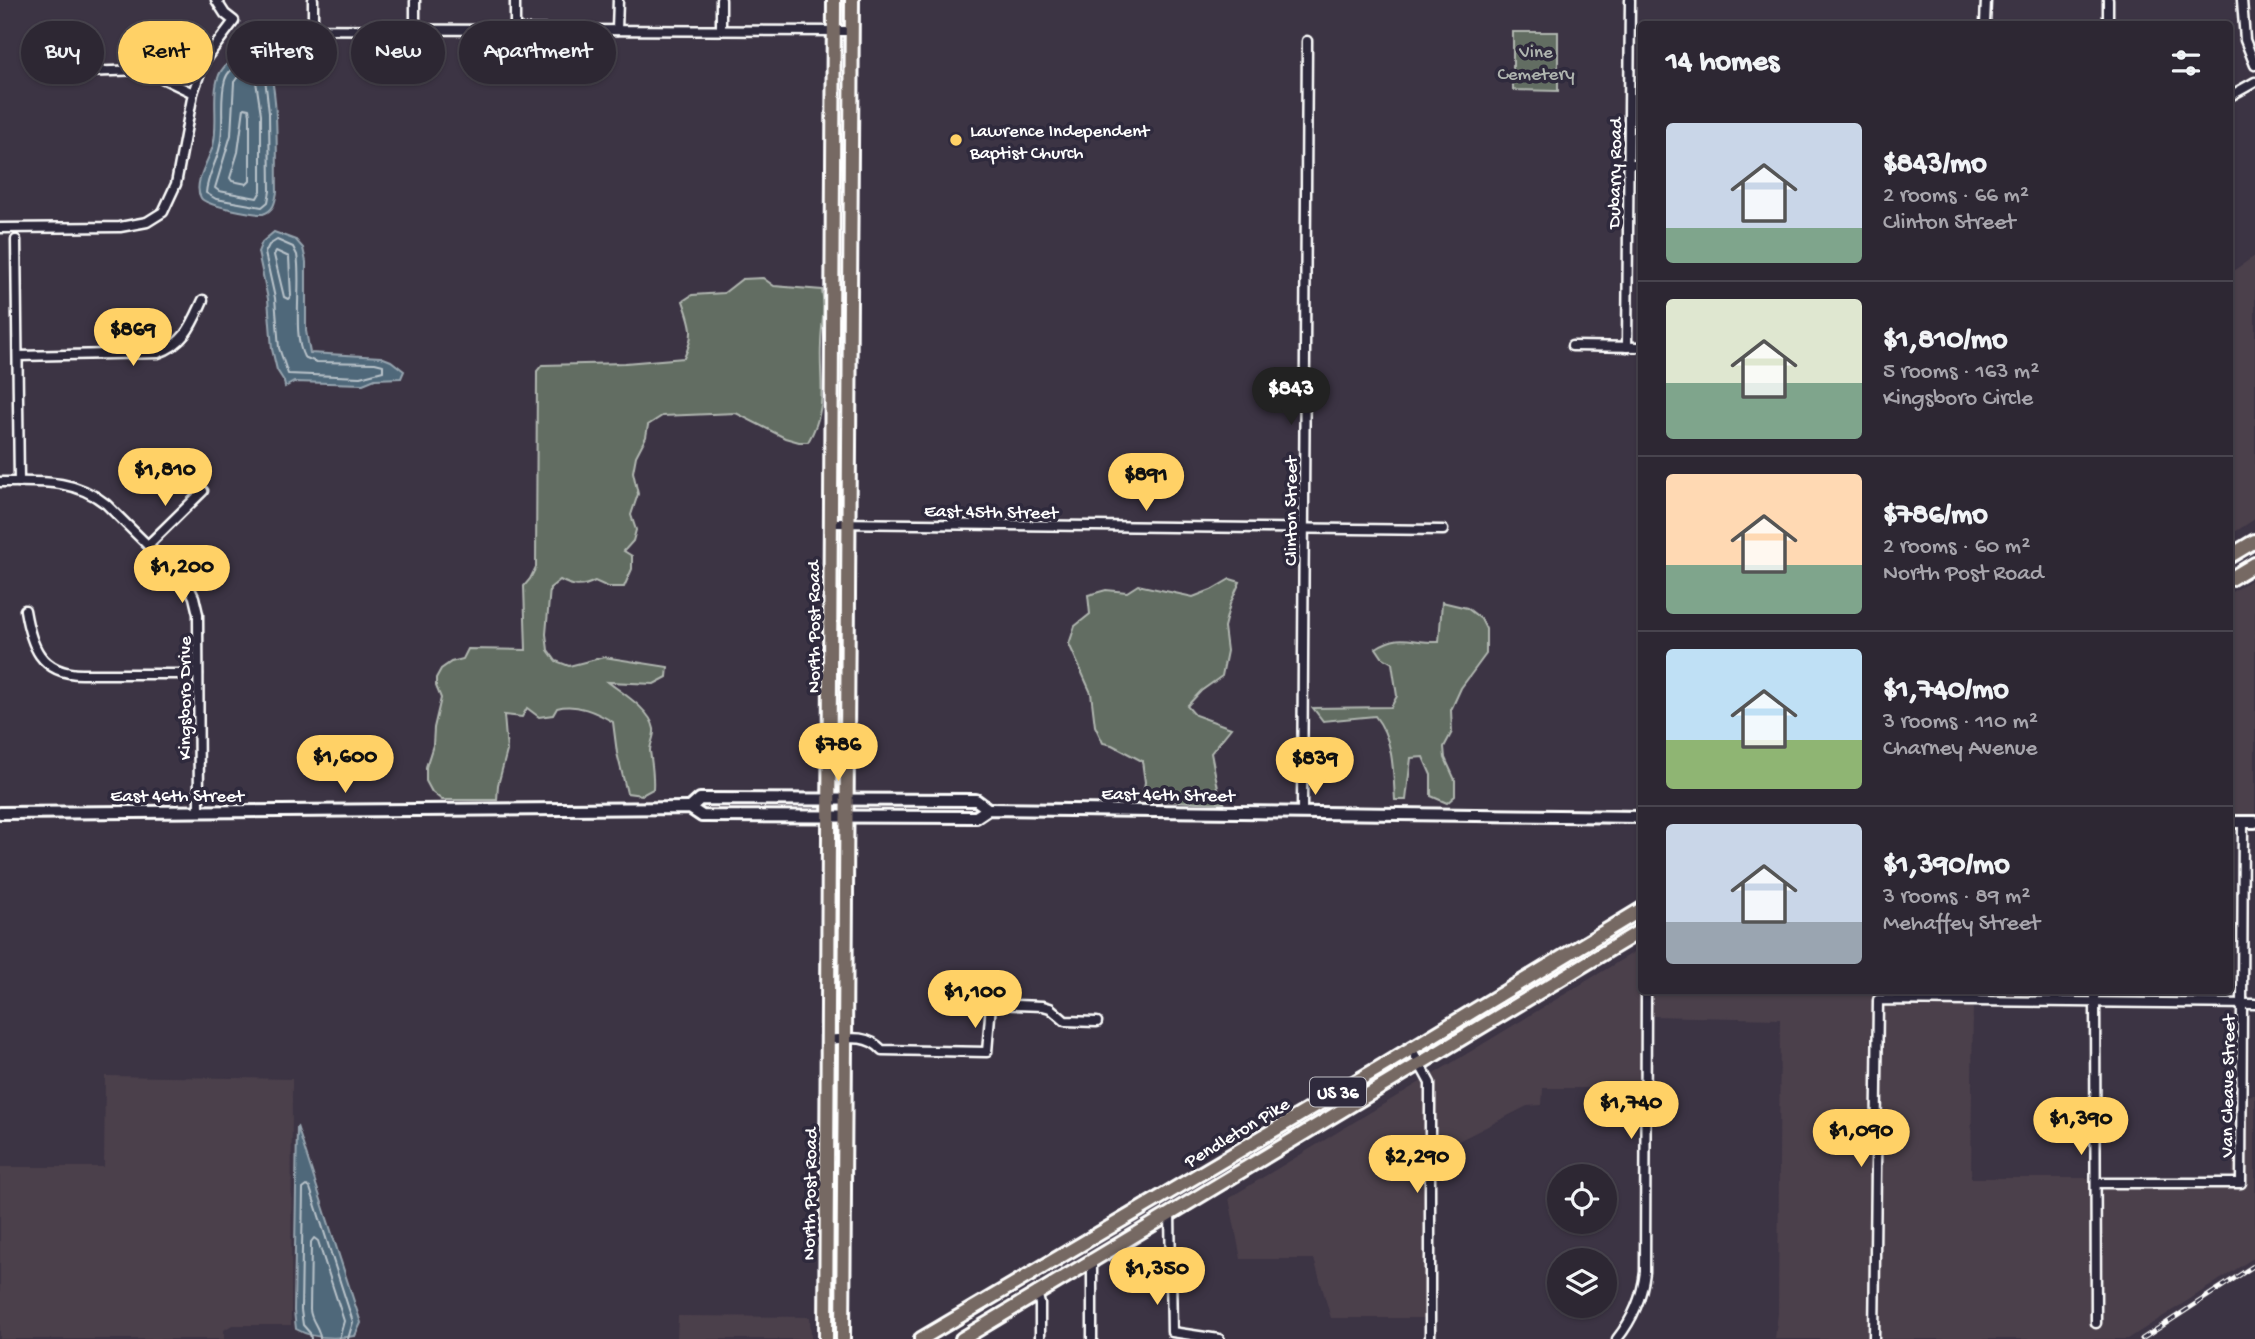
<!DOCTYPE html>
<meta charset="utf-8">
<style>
:root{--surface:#2d2733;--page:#352f3b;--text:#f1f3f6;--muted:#a7a5ac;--line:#48444e;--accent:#ffd166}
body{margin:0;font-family:"Gochi Hand",sans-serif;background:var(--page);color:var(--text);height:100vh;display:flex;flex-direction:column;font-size:26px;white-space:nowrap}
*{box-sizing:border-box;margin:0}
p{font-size:23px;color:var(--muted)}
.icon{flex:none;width:38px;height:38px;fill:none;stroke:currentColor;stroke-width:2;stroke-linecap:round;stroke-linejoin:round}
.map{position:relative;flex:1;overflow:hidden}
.details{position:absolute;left:1638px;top:21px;width:595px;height:973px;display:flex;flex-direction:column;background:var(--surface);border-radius:7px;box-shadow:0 2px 5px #0004,0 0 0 2px var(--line)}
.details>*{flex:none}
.banner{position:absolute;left:21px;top:21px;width:665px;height:63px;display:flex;gap:14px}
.controls{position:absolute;left:1547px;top:1164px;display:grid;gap:14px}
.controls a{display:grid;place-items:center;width:70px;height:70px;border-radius:50%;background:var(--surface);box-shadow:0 2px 5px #0004,0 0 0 2px var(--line);font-size:35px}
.price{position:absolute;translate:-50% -60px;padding:0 16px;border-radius:24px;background:var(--accent);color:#111;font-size:23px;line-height:46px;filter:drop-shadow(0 2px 4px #0008)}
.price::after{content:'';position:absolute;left:50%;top:42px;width:21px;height:16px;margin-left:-10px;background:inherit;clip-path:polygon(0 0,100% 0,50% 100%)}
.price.on{background:#222;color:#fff}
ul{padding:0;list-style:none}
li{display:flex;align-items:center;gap:21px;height:175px;padding:0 28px}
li+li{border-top:2px solid var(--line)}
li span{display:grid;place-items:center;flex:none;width:196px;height:140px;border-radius:7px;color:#555}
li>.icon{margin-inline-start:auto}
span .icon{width:84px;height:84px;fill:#fffc;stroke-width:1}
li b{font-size:30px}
h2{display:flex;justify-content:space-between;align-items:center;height:84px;padding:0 28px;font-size:30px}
.chip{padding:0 24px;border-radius:32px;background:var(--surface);box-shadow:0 2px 5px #0004,0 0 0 2px var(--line);font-size:24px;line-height:63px}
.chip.on{background:var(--accent);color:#111}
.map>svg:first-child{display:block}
.built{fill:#4c404c}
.green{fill:#626d62;stroke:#b0b6b0;stroke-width:2}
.water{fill:#50687a;stroke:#96a4af;stroke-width:2}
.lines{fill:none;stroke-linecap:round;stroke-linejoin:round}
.shore{stroke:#b9c3ca;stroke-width:2}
.street-casing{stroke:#fff;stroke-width:13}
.secondary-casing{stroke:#fff;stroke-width:16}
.primary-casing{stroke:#fff;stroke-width:18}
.street{stroke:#2f2a3d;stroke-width:8}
.secondary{stroke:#2f2a3d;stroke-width:10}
.primary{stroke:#766964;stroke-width:12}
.rail-casing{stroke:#fff;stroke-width:5}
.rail{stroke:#2f2a3d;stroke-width:2.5;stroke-dasharray:8;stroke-linecap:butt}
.poi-dot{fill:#ffd166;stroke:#2f2a3d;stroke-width:2.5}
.labels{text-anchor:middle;stroke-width:7;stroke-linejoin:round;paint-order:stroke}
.shield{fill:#2f2a3d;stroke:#c1bfc5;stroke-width:2}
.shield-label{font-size:18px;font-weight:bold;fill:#fff}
.park-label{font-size:19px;fill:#b0b6b0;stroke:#2f2a3d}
.poi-label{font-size:19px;fill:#fff;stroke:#2f2a3d;text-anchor:start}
.street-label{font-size:19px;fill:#fff;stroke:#2f2a3d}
</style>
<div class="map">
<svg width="2255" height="1339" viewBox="0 0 2255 1339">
<rect width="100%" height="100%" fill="#3c3444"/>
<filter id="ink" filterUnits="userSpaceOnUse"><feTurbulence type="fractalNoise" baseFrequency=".0143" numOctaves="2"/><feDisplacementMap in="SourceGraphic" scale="14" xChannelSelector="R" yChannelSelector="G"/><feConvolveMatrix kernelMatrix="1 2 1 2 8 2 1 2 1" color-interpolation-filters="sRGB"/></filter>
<g filter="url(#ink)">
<g class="built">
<path d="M2255 256V519L2230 535V273Z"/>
<path d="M2255 577V814H2230V593Z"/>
<path d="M1641 948 1642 990 2088 991V1000L1973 999 1971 1178H2232L2238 1096 2255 1095V1257L2128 1339H1775L1778 1313 1780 1019 1652 1016 1651 1088H1543L1542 1105 1527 1106 1437 1152 1435 1318H1331L1314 1259H1241L1229 1198Z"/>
<path d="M105 1076 292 1079 291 1325H232L224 1330V1339H0V1167H104Z"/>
<path d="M678 1316 810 1317 811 1339H677Z"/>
</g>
<g class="green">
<path d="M1513 32H1558V91L1513 90Z"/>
<path d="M763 278 774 286 822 290C826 309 821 326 821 345 819 383 829 406 808 442H799L785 438 736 413 662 416 648 425 646 437 636 456 633 472 638 494 631 515 636 530 633 541 624 551 632 556V569L624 587H608L595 581C581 588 573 587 560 580L550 588 546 634 548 650 556 661 569 666 604 657 668 667 667 677 654 684 608 682C621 692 651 710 654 729 655 736 650 744 650 751 652 765 654 775 653 789L642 795 627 793 617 753 613 722C596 712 577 703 557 708L553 715 539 717 527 708 522 717 504 715 507 751 498 785 497 800H442L432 792 426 781V767L433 745 434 728 441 698 436 686V678L441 669 451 662 463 659 468 649 526 650 524 586 530 579 536 567 537 371 542 365 625 363 684 358C695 334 692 326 683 301L692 295 724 293 742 279Z"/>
<path d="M1230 579 1240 582 1230 604 1224 627 1227 651 1222 676 1201 691 1187 706 1195 715 1231 728 1211 753 1219 793 1224 803 1142 800 1145 782 1142 761 1112 745 1103 743 1095 726 1091 693 1069 644 1075 626 1090 614 1088 595 1106 590 1127 592 1138 585 1193 597 1211 590Z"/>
<path d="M1442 602 1467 608 1481 619 1486 629V654L1461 688 1451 710 1452 732 1444 747 1445 758 1455 780V796L1447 803 1431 796V775L1423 757 1411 758 1406 800H1395C1393 771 1394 740 1375 716L1323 721 1313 708 1391 707 1397 696 1392 663 1382 657 1376 648C1402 632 1410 643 1439 642Z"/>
</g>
<g class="water">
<path d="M244 55 266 62C280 86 276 162 277 192 275 203 274 210 263 214 253 214 206 206 201 198 192 184 209 160 213 146 219 124 211 95 219 75 224 64 233 59 244 55Z"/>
<path d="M274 232 296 240 303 248 306 262V331L310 353 381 357 391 361 404 371 401 378 375 379 363 384 294 382 285 387 284 381 277 370 272 349 268 299 258 252 262 242Z"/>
<path d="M297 1126 361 1323 355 1336C334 1339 313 1339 296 1329L294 1311Z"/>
</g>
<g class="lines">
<g class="shore">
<path d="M245 62 262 68 265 78 269 113 270 191 268 202 262 207 216 199 206 193C207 176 217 162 220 146 225 124 219 100 225 80 228 70 236 65 245 62Z"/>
<path d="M245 72 255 75 261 114V191L257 198 219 191 215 188 231 135 234 82 240 74Z"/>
<path d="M244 108 249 109 250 114V181L247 184 232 181 230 178 238 152Z"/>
<path d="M277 240 293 247 297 255C302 283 292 335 304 357L316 362 375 363 383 365V371L360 377 288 374 279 348 275 298 265 253 269 245Z"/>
<path d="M276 251 289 257 291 296 288 299 284 297 274 255Z"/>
<path d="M311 1339 310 1333 303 1325 301 1310 303 1189 307 1186 310 1188 353 1322 348 1339"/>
<path d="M320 1339C320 1327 311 1322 310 1310L311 1242 314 1238 318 1241 344 1321 339 1339"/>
</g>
<defs>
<g id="street">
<path d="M313 0V30"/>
<path d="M721 0V30"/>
<path d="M2242 0 2245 40 2255 65"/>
<path d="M1985 24 1986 0"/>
<path d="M2108 24V0"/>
<path d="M249 29 852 31"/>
<path d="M415 30V0"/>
<path d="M515 30V0"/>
<path d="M617 30 618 0"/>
<path d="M57 61 79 72 145 70 193 93"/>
<path d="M2230 96 2255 82"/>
<path d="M1629 164H1642"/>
<path d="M0 228 120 227 147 222 163 212 176 184 193 93 204 61 234 21 225 14 216 0"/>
<path d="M16 240 19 482"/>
<path d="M1572 346 1642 347"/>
<path d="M1627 347 1630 0"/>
<path d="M18 356 158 353C185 344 192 324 203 300"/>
<path d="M0 482C38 482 74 478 106 504L188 585 194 597 198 614 199 811"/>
<path d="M831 523 1443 530"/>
<path d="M148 545 203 491"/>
<path d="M25 610C31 645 40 674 82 674H198"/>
<path d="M1302 812 1307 41"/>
<path d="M2095 990 2096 1323"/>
<path d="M828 1040C849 1038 867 1034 882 1050L987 1052 991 1004 1043 1006 1050 1008 1065 1021 1097 1022"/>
<path d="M1411 1048 1430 1083V1339"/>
<path d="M2096 1183H2241L2243 822"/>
<path d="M1170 1213 1172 1332 1219 1339"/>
<path d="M1037 1292 1040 1304V1339"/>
<path d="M1092 1339V1259"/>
<path d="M1617 1339C1633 1319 1642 1298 1645 1272L1646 990"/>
<path d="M1874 1339 1878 1000 2255 1004"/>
</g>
<g id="secondary">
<path d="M690 808 700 799 976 800 988 809"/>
<path d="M0 813 690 808 702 816 976 817 988 809 1642 817"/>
<path d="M2230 822H2255"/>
</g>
<g id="primary">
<path d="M2230 556 2255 541"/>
<path d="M2230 579 2255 564"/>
<path d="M826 1339 834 0"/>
<path d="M843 1339 852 0"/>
<path d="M921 1339 1384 1065 1642 909"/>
<path d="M962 1339 1642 930"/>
</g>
</defs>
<use href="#street" class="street-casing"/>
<use href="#secondary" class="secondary-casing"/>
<use href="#primary" class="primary-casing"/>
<use href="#street" class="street"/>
<use href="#secondary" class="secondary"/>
<use href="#primary" class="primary"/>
<defs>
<path id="rail" d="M2142 1339 2255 1265"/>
</defs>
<use href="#rail" class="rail-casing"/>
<use href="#rail" class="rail"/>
</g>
</g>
<circle class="poi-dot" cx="956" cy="140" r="7"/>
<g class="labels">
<rect class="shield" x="1310" y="1077.5" width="56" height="29" rx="5"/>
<g class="shield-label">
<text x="1338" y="1098">US 36</text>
</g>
<g class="park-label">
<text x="1536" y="57">Vine<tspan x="1536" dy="22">Cemetery</tspan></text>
</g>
<g class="poi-label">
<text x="970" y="136">Lawrence Independent<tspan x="970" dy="22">Baptist Church</tspan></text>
</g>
<g class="street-label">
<text transform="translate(1613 173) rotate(-89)" y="7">Dubarry Road</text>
<text transform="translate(991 510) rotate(1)" y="7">East 45th Street</text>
<text transform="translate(1289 511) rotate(-90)" y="7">Clinton Street</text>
<text transform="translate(812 627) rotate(-90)" y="7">North Post Road</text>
<text transform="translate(183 698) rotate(-90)" y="7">Kingsboro Drive</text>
<text transform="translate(1168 793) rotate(1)" y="7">East 46th Street</text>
<text x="177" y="801">East 46th Street</text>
<text transform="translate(2226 1086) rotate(-89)" y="7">Van Cleave Street</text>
<text transform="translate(1236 1131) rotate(-31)" y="7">Pendleton Pike</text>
<text transform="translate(808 1194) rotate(-89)" y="7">North Post Road</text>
</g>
</g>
</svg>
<div class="controls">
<a><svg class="icon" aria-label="locate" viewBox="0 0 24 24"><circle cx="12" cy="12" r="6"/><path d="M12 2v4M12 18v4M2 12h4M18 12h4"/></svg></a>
<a><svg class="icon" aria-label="layers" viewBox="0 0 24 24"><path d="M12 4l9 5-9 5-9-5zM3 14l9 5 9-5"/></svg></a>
</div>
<b class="price" style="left:133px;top:368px">$869</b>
<b class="price on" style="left:1291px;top:427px">$843</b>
<b class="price" style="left:165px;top:508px">$1,810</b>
<b class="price" style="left:1146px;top:513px">$891</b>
<b class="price" style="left:182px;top:605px">$1,200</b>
<b class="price" style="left:838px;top:783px">$786</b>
<b class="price" style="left:345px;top:795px">$1,600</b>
<b class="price" style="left:1315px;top:797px">$839</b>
<b class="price" style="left:975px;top:1030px">$1,100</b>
<b class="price" style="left:1631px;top:1141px">$1,740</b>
<b class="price" style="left:2081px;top:1157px">$1,390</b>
<b class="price" style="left:1861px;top:1169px">$1,090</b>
<b class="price" style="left:1417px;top:1195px">$2,290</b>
<b class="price" style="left:1157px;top:1307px">$1,350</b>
<div class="banner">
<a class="chip">Buy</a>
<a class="chip on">Rent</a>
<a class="chip">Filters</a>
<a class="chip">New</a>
<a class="chip">Apartment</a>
</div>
<section class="details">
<h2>14 homes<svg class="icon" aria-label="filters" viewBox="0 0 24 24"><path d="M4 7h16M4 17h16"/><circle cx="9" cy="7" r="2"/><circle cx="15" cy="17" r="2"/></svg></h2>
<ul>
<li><span style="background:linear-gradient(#c9d6e8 75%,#7fa58c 0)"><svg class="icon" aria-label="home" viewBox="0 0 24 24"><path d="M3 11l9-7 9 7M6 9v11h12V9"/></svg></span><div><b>$843/mo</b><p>2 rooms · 66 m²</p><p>Clinton Street</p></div></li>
<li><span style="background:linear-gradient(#dfe7d0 60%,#7fa58c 0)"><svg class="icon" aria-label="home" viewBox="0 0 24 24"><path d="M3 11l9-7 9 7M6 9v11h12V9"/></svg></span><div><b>$1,810/mo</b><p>5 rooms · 163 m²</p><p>Kingsboro Circle</p></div></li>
<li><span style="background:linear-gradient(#ffd9b3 65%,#7fa58c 0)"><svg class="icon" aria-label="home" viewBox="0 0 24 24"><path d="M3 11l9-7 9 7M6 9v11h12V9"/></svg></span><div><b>$786/mo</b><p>2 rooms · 60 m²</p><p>North Post Road</p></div></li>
<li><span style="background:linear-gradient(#bfe0f5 65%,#8fb573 0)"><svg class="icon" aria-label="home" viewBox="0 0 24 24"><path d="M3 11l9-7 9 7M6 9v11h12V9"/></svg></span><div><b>$1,740/mo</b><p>3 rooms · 110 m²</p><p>Charney Avenue</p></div></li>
<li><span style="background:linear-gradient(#c9d6e8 70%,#9aa5b1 0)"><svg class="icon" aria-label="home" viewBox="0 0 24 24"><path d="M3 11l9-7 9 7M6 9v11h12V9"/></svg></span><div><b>$1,390/mo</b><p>3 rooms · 89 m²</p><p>Mehaffey Street</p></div></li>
</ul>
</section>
</div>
